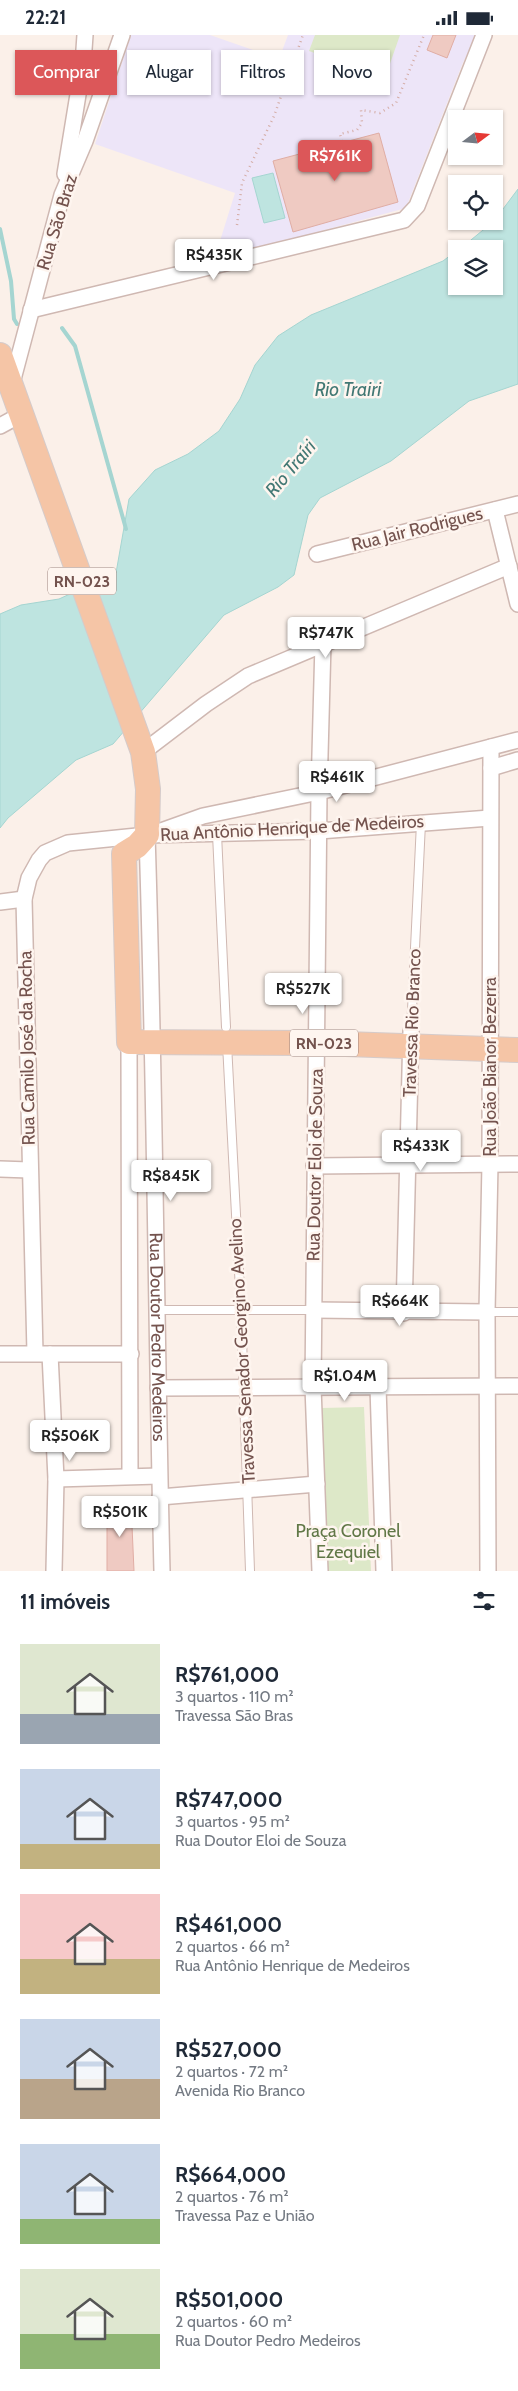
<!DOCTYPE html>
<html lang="pt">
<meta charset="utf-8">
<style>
:root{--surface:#fff;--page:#f6f6f7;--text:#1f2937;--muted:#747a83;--accent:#dc5759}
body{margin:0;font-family:Cabin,sans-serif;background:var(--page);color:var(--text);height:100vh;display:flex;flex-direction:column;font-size:19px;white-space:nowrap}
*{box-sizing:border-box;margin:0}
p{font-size:16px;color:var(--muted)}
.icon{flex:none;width:28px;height:28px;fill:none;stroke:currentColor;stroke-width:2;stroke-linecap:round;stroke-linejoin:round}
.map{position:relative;height:1536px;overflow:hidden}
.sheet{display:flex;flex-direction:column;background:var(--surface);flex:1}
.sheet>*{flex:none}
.banner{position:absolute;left:15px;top:15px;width:489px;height:45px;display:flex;gap:10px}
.needle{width:32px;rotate:74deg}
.fabs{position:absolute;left:448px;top:75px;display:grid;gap:10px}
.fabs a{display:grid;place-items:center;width:55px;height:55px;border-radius:0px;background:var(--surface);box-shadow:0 1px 4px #0004;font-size:25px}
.price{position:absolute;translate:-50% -42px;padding:0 11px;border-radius:5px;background:#fff;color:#222;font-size:16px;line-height:32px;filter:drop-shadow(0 1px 2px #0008)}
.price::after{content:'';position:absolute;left:50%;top:30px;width:15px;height:11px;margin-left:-8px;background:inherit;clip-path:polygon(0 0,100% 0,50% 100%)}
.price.current{background:var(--accent);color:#fff}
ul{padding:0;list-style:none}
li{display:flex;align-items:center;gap:15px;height:125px;padding:0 20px}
li span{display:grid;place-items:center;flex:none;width:140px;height:100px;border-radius:0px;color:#555}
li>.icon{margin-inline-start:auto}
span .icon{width:60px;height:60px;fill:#fffc;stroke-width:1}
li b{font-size:21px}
h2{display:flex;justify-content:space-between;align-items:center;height:60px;padding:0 20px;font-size:21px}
.chip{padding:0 18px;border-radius:0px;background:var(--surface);box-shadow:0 1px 4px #0004;font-size:18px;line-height:45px}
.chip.current{background:var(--accent);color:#fff}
.status{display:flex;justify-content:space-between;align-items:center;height:35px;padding:0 25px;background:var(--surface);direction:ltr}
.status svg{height:14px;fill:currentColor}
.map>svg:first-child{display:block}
.education{fill:#ede5f8}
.green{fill:#dde8c8}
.water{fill:#bee4e0;stroke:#a5d5d1}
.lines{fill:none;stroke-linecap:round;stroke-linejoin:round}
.stream{stroke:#a5d5d1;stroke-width:4}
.building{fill:#efcac2;stroke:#e0ada4}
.lane-casing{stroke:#cfb8b2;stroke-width:10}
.street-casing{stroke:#cfb8b2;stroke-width:18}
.primary-casing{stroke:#d5cbca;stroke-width:26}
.path{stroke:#d4aca5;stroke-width:2.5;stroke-dasharray:1 4;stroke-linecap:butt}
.lane{stroke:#fff;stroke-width:8}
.street{stroke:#fff;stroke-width:15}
.primary{stroke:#f5c5a6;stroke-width:24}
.labels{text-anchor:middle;stroke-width:5;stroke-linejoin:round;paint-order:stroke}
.shield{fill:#fef5ef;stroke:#9d847e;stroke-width:1}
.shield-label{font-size:16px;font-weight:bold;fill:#74534e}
.street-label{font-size:18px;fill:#74534e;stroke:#fef5ef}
.park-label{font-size:18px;fill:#617847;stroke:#fef5ef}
.water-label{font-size:19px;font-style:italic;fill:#427874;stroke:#fef5ef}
</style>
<div class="status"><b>22:21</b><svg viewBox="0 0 49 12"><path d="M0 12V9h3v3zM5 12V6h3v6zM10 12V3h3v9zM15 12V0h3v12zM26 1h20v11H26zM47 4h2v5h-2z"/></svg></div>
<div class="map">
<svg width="518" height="1536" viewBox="0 0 518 1536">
<rect width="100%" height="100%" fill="#fbf0e9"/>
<path class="education" d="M131 0H210L279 24 288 0H476L462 30 406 173 214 225 235 158 95 109Z"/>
<g class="green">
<path d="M315 0H400L385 43 309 16Z"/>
<path d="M364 1372 371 1536H327L322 1373Z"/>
</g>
<g class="water">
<path d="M273 138 285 183 264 188 252 143Z"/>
<path d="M518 154V349L469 366 391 426 320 463 308 480 294 540 278 552 224 580 113 709 76 725 8 783 0 793V579L21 570 59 564 116 538 129 464 155 435 188 419 219 396 240 364 255 330 278 301 311 280 443 226 456 216V251H494V214H460L494 186Z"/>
</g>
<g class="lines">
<g class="stream">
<path d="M0 194 11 246 14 284 17 289"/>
<path d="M62 293 75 311 126 494"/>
</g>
</g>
<g class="building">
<path d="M433 0H456L447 23 427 15Z"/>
<path d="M379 98 398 167 293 197 273 126Z"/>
<path d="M131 1468 134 1536H107V1469Z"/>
</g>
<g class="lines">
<defs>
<g id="lane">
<path d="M217 799 226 992"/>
<path d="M411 996 421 788"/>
<path d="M227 1009 241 1274 250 1536"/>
<path d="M158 1275H313"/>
<path d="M487 1277H518"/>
</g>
<g id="street">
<path d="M65 139 83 29 85 0"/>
<path d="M31 275 404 185 417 171 484 0"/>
<path d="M12 348 62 160 85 106 122 0"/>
<path d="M0 391 22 379"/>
<path d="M495 475 518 569"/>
<path d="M317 519 518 469"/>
<path d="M143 717 206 669 248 641 509 531"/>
<path d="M491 733 518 725"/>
<path d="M161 796 203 781 319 757 518 705"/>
<path id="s1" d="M147 800C155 1045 156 1291 162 1536"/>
<path d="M0 867 24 864"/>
<path d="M129 1007 130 1441"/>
<path d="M314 1131 518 1129"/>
<path d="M0 1134 29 1135"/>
<path d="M313 1275 487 1277"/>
<path d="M404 1278 411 996"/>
<path d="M35 1318 24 864 29 843 39 825 45 818 68 808 147 800 319 796 490 783"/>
<path d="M0 1319H131"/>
<path d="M50 1319 56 1444 54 1536"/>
<path d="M378 1352 384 1536"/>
<path d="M158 1353 518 1351"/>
<path d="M56 1444 159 1441"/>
<path d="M160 1462 317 1449"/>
<path d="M320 1536 313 1352 319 757 323 608"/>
<path d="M488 1536 487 1277 490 1129 491 712"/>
</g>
<path id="primary" d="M0 320 143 717 148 754 147 800 137 811 124 819 129 1007 317 1008 518 1015"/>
</defs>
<use href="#lane" class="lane-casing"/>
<use href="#street" class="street-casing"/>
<use href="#primary" class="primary-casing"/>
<g class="path">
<path d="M342 106 340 99 357 95 362 88 361 75 380 78 396 68 424 0"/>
<path d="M237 190 242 148 274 81 303 0"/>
</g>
<use href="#lane" class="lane"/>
<use href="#street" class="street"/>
<use href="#primary" class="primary"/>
</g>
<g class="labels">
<g class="shield">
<rect x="48" y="532.5" width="68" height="27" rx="4"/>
<rect x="290" y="994.5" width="68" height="27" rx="4"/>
</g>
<g class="shield-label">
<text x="82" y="552">RN-023</text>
<text x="324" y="1014">RN-023</text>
</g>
<g class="street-label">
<text transform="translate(57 187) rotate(-73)" y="6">Rua São Braz</text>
<text transform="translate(417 494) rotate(-14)" y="6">Rua Jair Rodrigues</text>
<text transform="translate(292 793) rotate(-3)" y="6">Rua Antônio Henrique de Medeiros</text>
<text transform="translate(412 988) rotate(-88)" y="6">Travessa Rio Branco</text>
<text transform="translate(27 1013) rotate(-91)" y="6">Rua Camilo José da Rocha</text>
<text transform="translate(490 1032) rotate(-90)" y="6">Rua João Bianor Bezerra</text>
<text transform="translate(315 1130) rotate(-89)" y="6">Rua Doutor Eloi de Souza</text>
<text dy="6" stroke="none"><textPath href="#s1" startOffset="502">Rua Doutor Pedro Medeiros</textPath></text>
<text transform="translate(242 1316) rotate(-93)" y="6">Travessa Senador Georgino Avelino</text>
</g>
<g class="park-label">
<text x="348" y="1502">Praça Coronel<tspan x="348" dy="21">Ezequiel</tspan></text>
</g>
<g class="water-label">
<text x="348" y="361">Rio Trairi</text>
<text transform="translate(290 433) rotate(-50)" y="7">Rio Traíri</text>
</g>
</g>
</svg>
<div class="fabs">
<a><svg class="needle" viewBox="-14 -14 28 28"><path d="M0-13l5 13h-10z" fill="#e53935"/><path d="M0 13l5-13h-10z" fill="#747a83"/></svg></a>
<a><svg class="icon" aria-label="locate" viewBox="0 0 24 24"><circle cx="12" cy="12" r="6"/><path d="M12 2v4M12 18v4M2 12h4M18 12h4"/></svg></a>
<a><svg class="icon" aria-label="layers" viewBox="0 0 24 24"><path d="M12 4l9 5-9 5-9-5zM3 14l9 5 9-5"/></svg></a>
</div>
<b class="price current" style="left:335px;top:147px">R$761K</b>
<b class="price" style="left:214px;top:246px">R$435K</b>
<b class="price" style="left:326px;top:624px">R$747K</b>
<b class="price" style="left:337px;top:768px">R$461K</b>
<b class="price" style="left:303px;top:980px">R$527K</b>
<b class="price" style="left:421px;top:1137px">R$433K</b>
<b class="price" style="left:171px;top:1167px">R$845K</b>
<b class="price" style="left:400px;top:1292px">R$664K</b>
<b class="price" style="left:345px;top:1367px">R$1.04M</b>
<b class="price" style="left:70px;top:1427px">R$506K</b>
<b class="price" style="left:120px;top:1503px">R$501K</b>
<div class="banner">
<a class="chip current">Comprar</a>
<a class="chip">Alugar</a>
<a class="chip">Filtros</a>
<a class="chip">Novo</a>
</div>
</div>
<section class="sheet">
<h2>11 imóveis<svg class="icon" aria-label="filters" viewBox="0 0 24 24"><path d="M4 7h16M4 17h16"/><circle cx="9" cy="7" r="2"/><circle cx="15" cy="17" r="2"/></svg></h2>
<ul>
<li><span style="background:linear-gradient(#dfe7d0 70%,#9aa5b1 0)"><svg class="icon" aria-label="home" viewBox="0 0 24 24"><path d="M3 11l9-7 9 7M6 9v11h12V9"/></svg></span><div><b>R$761,000</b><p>3 quartos · 110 m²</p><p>Travessa São Bras</p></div></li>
<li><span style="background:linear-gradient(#c9d6e8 75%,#c2b280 0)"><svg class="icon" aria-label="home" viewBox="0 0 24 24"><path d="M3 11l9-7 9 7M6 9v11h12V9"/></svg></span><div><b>R$747,000</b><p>3 quartos · 95 m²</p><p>Rua Doutor Eloi de Souza</p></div></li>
<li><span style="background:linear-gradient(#f6c9c9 65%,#c2b280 0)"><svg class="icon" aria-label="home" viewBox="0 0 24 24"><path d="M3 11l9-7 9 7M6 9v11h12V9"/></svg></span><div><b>R$461,000</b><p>2 quartos · 66 m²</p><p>Rua Antônio Henrique de Medeiros</p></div></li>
<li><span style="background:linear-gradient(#c9d6e8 60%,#b9a48a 0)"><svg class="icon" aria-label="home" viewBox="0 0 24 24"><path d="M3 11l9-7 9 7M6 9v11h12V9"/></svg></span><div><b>R$527,000</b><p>2 quartos · 72 m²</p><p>Avenida Rio Branco</p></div></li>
<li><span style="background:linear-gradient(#c9d6e8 75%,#8fb573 0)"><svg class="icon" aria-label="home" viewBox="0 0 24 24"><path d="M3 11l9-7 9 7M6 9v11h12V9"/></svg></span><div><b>R$664,000</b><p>2 quartos · 76 m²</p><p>Travessa Paz e União</p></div></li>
<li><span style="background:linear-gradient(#dfe7d0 65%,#8fb573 0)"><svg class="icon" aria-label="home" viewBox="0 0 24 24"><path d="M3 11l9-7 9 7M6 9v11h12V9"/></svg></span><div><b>R$501,000</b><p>2 quartos · 60 m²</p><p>Rua Doutor Pedro Medeiros</p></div></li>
</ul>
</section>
